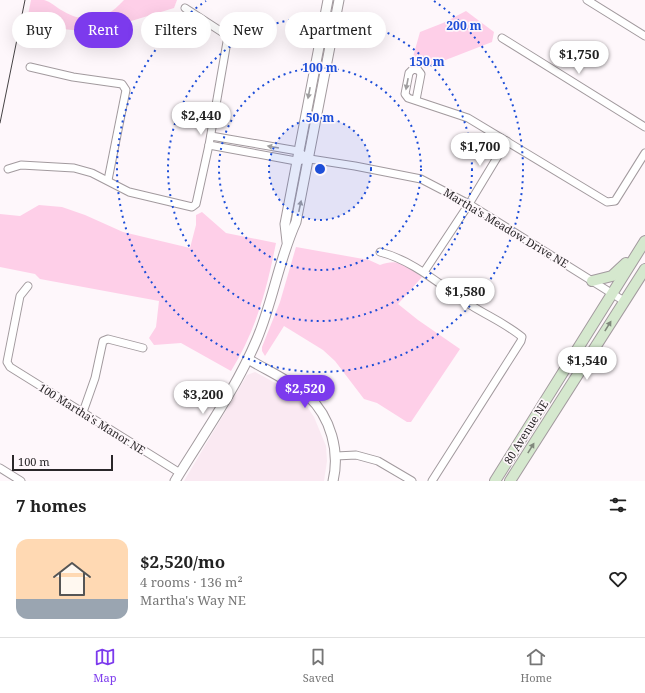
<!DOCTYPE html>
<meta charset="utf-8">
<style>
:root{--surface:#fff;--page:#f2f2f2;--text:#222;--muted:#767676;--line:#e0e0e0;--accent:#7c3aed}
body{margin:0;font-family:"Noto Serif",serif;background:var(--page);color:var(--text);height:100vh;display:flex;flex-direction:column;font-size:15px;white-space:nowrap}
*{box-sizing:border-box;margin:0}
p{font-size:13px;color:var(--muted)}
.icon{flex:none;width:22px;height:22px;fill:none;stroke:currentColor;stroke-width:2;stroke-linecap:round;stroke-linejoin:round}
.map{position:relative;height:481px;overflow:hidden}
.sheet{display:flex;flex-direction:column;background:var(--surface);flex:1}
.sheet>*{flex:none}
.banner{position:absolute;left:12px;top:12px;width:400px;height:36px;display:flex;gap:8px}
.scale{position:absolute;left:12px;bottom:10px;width:101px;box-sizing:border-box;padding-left:4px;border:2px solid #2a2729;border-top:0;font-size:11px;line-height:14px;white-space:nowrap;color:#2a2729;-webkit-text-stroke:3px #fef7fb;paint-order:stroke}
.price{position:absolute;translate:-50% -34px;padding:0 9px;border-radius:14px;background:#fff;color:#222;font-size:13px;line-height:26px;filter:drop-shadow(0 1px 2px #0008)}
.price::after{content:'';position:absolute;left:50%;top:24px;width:12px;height:9px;margin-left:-6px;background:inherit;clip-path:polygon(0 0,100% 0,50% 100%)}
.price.active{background:var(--accent);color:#fff}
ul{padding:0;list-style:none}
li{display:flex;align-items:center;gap:12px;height:100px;padding:0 16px}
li+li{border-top:1px solid var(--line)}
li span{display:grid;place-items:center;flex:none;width:112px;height:80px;border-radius:12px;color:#555}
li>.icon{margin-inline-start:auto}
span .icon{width:48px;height:48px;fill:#fffc;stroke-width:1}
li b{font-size:17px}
h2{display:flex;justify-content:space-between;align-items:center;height:48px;padding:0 16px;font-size:17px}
.pill{padding:0 14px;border-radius:18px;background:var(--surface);box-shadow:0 4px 16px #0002;font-size:14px;line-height:36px}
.pill.active{background:var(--accent);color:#fff}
.tabs{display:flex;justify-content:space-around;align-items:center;height:56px;border-top:1px solid var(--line);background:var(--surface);font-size:11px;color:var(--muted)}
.tabs a{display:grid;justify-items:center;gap:2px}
.tabs .active{color:var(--accent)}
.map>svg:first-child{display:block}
.built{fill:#fae9f2}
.green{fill:#fecfe8}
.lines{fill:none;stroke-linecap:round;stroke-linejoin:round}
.minor-casing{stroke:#a29a9e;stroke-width:9}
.tertiary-casing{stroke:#a29a9e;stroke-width:11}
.secondary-casing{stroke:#a29a9e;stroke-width:12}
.minor{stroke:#fff;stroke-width:7}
.tertiary{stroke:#fff;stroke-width:9}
.secondary{stroke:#d5e8ce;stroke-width:10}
.tram{stroke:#454244;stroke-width:1}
.oneway{fill:#9f9e9f}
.oneway2{fill:#80887c}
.ring{fill:none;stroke:#1d4ed8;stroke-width:2;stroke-dasharray:2 4}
.labels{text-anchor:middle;stroke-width:3.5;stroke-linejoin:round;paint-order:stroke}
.street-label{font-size:11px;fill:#2a2729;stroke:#fef7fb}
.centre{fill:#1d4ed8;stroke:#fef7fb;stroke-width:2}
.ring-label{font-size:12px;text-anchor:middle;font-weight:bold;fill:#1d4ed8;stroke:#fef7fb;stroke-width:3.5;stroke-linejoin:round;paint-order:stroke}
</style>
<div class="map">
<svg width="645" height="481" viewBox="0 0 645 481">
<rect width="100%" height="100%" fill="#fef7fb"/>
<path class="built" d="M255 372 294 393 306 405 314 417 326 446 327 461 324 481H184L247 375Z"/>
<g class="green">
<path d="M31 0C35 0 40 0 44 0 50 1 57 8 63 11 87 25 106 20 124 0H177L174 8 95 32 62 29 28 15Z"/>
<path d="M466 11 494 32 492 42 425 68 420 64H411L420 32 443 23Z"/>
<path d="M39 205 62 207 85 215 123 232 190 248 196 225V215L202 212 226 233 276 243C267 288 256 331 231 371L181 343 154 345 149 338 156 327 159 301 40 279 35 274 0 267V214L20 216Z"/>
<path d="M296 247 369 260 380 265C399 258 406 266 422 277L398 304 418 320 460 349 411 422H407L377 403 364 399 335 361 323 350 284 326 265 356 262 351V347L280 302Z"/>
</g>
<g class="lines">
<defs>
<g id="minor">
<path d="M587 0 645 36"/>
<path d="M502 38 645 127"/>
<path d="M30 67 73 77 122 84 126 90 108 180"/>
<path d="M416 100 421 74 418 70 413 69 409 73 405 94 408 98 468 118 607 202 615 201 645 153"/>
<path d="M211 136 298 151 303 155"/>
<path d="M209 145 296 161 310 159 355 166 421 179 469 204 624 301"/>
<path d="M8 169 21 165 74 168 92 173 129 192 192 207 196 204 209 145 228 36 185 8"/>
<path d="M380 252C415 261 442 287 472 306 488 316 508 325 522 337L521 341 432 481"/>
<path d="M424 272 469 204 507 141"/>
<path d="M28 286 20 296 7 362 10 367 180 473"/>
<path d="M83 412 95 378 103 341 108 339 143 348"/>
<path d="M336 456 356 455 378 461 412 481"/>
<path d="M0 468 21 481"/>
</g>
<g id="tertiary">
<path d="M287 242 285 224 328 0"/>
<path d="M248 359C268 371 291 381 308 396 331 417 340 452 333 481"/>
<path d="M175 481C203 435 236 389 257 339 273 301 279 259 296 222L339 0"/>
</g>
<g id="secondary">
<path d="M592 281 612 276 626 263"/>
<path d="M495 481 645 241"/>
<path d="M510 481 645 269"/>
</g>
</defs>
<use href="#minor" class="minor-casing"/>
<use href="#tertiary" class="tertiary-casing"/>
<use href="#secondary" class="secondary-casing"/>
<use href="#minor" class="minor"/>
<use href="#tertiary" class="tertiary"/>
<use href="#secondary" class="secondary"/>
<path class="tram" d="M0 123 25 0"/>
</g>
<defs><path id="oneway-solid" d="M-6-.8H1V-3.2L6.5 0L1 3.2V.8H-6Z"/></defs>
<g class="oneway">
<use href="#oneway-solid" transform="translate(407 84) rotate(101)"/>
<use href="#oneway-solid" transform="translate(309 93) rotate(101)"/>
<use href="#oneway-solid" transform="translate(273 147) rotate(-170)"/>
<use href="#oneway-solid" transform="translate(300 206) rotate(-78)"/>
</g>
<g class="oneway2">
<use href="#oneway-solid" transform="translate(608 326) rotate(-58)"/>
<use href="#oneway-solid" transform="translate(531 448) rotate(-58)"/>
</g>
<circle cx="320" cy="169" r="51" fill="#1d4ed8" fill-opacity=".12"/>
<g class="ring">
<circle cx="320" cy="169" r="51"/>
<circle cx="320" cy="169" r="101"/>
<circle cx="320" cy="169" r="152"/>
<path d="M434 1A203 203 0 1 1 206 1"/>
</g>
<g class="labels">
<g class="street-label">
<text transform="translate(506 228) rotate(31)" y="4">Martha's Meadow Drive NE</text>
<text transform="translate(92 419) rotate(32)" y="4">100 Martha's Manor NE</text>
<text transform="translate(526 432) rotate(-58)" y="4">80 Avenue NE</text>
</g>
</g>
<circle cx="320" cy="169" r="6" class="centre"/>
<g class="ring-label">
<text x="464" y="30">200 m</text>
<text x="427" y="66">150 m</text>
<text x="320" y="72">100 m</text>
<text x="320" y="122">50 m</text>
</g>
</svg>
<div class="scale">100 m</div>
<b class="price" style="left:579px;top:75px">$1,750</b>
<b class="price" style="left:201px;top:136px">$2,440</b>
<b class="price" style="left:480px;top:167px">$1,700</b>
<b class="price" style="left:465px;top:312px">$1,580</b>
<b class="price" style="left:587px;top:381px">$1,540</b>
<b class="price active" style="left:305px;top:409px">$2,520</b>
<b class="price" style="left:203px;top:415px">$3,200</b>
<div class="banner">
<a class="pill">Buy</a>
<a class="pill active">Rent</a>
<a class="pill">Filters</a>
<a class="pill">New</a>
<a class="pill">Apartment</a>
</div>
</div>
<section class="sheet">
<h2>7 homes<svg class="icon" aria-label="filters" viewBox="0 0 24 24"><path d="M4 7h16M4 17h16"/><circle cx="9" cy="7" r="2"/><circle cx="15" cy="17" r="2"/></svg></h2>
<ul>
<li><span style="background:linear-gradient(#ffd9b3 75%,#9aa5b1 0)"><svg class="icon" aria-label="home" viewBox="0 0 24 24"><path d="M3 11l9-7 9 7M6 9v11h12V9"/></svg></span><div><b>$2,520/mo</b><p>4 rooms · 136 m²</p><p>Martha's Way NE</p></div><svg class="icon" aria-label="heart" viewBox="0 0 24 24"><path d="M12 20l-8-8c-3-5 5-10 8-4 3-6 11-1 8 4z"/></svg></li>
</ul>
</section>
<nav class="tabs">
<a class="active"><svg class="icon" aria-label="map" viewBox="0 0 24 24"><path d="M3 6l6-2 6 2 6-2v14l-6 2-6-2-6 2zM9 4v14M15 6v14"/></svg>Map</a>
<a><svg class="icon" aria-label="saved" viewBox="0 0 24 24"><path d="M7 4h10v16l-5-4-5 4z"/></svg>Saved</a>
<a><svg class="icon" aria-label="home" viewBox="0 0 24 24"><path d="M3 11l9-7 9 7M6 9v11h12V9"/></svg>Home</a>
</nav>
